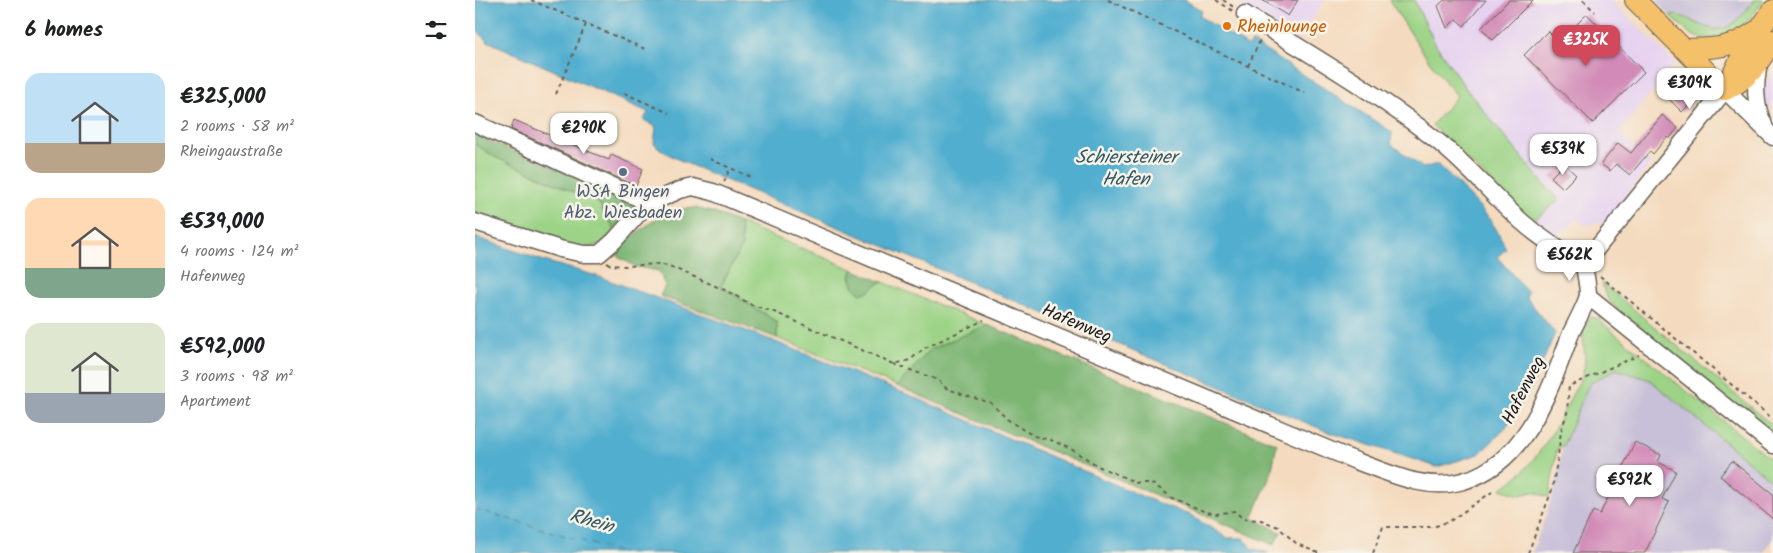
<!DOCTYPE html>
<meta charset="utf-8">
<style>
:root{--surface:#fff;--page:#f6f6f6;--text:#202124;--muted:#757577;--accent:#d1495b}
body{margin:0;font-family:Kalam,sans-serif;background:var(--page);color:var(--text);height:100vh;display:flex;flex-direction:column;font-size:19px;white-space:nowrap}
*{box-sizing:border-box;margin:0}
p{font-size:16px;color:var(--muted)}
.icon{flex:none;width:28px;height:28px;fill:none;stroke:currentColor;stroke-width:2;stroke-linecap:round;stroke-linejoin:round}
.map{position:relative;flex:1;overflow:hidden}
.sheet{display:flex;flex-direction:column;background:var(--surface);width:475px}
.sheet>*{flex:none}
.price{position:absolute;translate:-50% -42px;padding:0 11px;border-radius:10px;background:#fff;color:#222;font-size:16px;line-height:32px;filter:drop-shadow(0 1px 2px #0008)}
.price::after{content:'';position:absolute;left:50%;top:30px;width:15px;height:11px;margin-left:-8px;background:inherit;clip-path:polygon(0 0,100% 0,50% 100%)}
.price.current{background:var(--accent);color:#fff}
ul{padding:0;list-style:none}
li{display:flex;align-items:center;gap:15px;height:125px;padding:0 25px}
li span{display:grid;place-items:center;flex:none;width:140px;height:100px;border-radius:15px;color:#555}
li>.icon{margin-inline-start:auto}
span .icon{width:60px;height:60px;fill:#fffc;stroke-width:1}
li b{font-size:21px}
h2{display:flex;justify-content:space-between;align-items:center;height:60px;padding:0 25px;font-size:21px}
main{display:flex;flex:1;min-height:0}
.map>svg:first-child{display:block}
.built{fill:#e6d2f0}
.industrial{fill:#c8bfd8}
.green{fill:#9cd386;stroke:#5c7851}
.forest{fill:#7db573;stroke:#4c6848}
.water{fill:#51aecf;stroke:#366576}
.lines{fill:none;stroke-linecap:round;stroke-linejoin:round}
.ferry{stroke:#315664;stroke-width:1;stroke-dasharray:6 5;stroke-linecap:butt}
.building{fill:#d28bb8}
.minor-casing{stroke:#685f55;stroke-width:19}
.major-casing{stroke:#685f55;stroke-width:22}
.path{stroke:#685f55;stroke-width:2;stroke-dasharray:4 4;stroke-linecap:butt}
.minor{stroke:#fff;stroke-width:16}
.major{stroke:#f4c16a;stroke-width:20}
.food-dot{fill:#e8710a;stroke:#f7f3e8;stroke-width:2}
.service-dot{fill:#5c6f8a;stroke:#f7f3e8;stroke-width:2}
.labels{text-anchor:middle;stroke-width:5;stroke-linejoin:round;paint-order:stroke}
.food-label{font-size:18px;fill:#c56008;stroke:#f7f3e8;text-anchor:start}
.service-label{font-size:18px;fill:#4e5e75;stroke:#f7f3e8}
.street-label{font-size:18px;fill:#1c1c1c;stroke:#f7f3e8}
.water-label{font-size:19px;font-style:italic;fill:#315664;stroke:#f7f3e8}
</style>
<main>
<section class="sheet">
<h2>6 homes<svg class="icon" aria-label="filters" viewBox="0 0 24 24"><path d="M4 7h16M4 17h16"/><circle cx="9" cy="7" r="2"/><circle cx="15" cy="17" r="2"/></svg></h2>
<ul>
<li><span style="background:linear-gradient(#bfe0f5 70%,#b9a48a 0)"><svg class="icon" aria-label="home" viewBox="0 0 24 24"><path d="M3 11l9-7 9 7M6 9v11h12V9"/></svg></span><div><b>€325,000</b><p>2 rooms · 58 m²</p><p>Rheingaustraße</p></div></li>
<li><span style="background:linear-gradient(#ffd9b3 70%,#7fa58c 0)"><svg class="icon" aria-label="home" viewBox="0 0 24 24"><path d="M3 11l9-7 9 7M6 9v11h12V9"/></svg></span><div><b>€539,000</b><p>4 rooms · 124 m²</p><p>Hafenweg</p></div></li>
<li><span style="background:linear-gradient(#dfe7d0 70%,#9aa5b1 0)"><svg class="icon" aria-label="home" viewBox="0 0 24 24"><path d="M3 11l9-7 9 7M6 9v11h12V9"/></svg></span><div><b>€592,000</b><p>3 rooms · 98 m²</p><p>Apartment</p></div></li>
</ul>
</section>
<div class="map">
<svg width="1298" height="553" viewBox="0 0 1298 553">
<rect width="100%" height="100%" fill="#f7f3e8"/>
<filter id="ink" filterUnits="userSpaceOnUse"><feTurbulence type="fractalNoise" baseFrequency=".02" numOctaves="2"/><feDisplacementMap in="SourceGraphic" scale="10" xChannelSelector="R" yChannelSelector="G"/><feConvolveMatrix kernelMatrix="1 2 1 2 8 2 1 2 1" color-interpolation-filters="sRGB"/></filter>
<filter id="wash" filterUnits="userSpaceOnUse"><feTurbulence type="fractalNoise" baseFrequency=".0096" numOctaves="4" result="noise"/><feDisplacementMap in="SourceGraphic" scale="20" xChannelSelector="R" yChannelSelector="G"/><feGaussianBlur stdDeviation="1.12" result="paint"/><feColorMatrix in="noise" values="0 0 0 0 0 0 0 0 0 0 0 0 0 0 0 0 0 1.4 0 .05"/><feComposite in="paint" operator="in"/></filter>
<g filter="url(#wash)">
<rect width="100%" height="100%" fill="#f4dbbf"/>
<g class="built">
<path d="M756 0H850L823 41Z"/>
<path d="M939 0H1136L1200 63 1144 133 1176 163 1130 222 1109 225 1101 219 1082 236 1076 237 1057 222 1084 199 1067 182 992 90 961 45Z"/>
<path d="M1298 76V110L1289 100 1287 88 1290 80Z"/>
</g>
<g class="industrial">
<path d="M1180 0H1279L1261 24 1249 28 1237 29 1224 25 1204 14 1195 16Z"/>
<path d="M1141 369 1175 380 1298 482V540L1288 553H1057L1080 490 1088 446 1114 384Z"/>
</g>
<g class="green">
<path d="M914 0H939L961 45 992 90 1067 182 1084 200 1057 222 957 125 982 96 954 61Z"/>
<path d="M1279 0H1289C1274 20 1265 36 1238 38 1231 38 1225 39 1219 36 1210 31 1203 22 1195 16 1205 14 1209 17 1217 21 1250 39 1260 25 1279 0Z"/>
<path d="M0 144 20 157 124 203 139 230 128 243 108 250 0 217Z"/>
<path d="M265 223 377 269 375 278 395 291 402 284 408 282 512 325 456 349 422 386 302 338V322L246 286 267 246Z"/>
<path d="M1127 283 1298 426V436L1141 308C1133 300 1129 294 1127 283Z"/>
<path d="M1115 317 1121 318 1298 461V482L1175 380 1141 369 1114 384 1088 446 1082 449 1074 497 1057 492 1045 495 1026 489C1059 467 1078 434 1095 399 1100 389 1107 379 1109 368 1113 349 1101 332 1115 317Z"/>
</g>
<g class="forest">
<path d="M0 131 16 142 151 196 169 200 139 230 124 203 20 157 0 144Z"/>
<path d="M220 208 240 213 265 223 267 246 246 286 302 322V338L185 296 190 286 184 271 162 267 143 257 145 246 175 223 199 209Z"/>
<path d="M377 269 407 282H408L402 284 395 291 385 294C377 286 374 280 377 269Z"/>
<path d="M512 325 802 444 796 474 777 518 806 532 799 545 422 386 456 349Z"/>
</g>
<g class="water">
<path d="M0 0H710L727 11 724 16 774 47 777 42 917 132 916 144 948 168 962 164C988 190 1017 213 1031 249L1022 257 1053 292 1051 297 1080 333 1058 384 1031 428 1004 454 962 467 851 431 253 181C236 173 188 156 179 143L181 127 169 120 173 112 12 41 2 30 0 32Z"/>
<path d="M0 237 69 261 122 276 288 337 439 397 671 498 717 516 752 538H768L776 548 793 553H0Z"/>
</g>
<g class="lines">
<path class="ferry" d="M0 509 148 553"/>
</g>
<g id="blocks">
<g class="building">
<path d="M787 0H823L813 16Z"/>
<path d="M969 0H1011L989 26 981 19 972 28 963 6Z"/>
<path d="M1034 0H1058L1018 40 1006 28Z"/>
<path d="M1112 14 1169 72 1118 123 1049 55 1073 31 1084 42Z"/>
<path d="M1198 80 1218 101 1207 112 1186 91Z"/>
<path d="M1187 115 1203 128 1194 139 1192 137 1178 154 1175 151 1155 175 1141 164 1135 171 1126 164 1143 143 1156 153Z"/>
<path d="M39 120 134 160 136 155 168 169 161 186 36 129Z"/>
<path d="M1089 164 1101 175 1088 188 1076 177Z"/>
<path d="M1160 442 1186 455 1183 462 1201 471 1187 499 1194 502 1170 553H1098L1118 511 1125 514Z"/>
<path d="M1257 461 1298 494V519L1245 476Z"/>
</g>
</g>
</g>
<g filter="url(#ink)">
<use href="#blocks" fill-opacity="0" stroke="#685f55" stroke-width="1"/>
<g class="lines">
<defs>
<g id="minor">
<path d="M770 14C835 54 902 93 961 140 992 164 1017 195 1046 221 1065 238 1087 252 1109 264"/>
<path d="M1284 63C1280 85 1279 104 1289 125"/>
<path d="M0 123 154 194 169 200 180 201"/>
<path d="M0 222 85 249 109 254H124L139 241 164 213 180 201 205 190 218 187 238 192 881 461C914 473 952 492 988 481 1052 463 1075 389 1096 333 1100 325 1112 302 1113 295 1113 285 1110 274 1109 264L1250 90 1298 137"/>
<path d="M1113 296 1298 445"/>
</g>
<g id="major">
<path d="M1160 0 1250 90"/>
<path d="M1210 49C1237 48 1256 49 1279 32"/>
<path d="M1250 90 1268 53 1298 10"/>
<path d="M1250 90C1274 80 1285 61 1298 40"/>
</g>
</defs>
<use href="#minor" class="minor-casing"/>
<use href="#major" class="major-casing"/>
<g class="path">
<path d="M56 0 170 49"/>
<path d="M633 0 830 93"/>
<path d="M741 0 758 11"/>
<path d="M748 0 760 8"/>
<path d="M1108 0 1120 12"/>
<path d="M773 66 786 38"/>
<path d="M149 93 194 113"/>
<path d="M81 94 111 24"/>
<path d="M235 159 278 178"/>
<path d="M249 182 255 168"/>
<path d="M132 263 136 265 150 266 182 264 194 266 252 291 277 305 299 312 419 364 435 360 450 348 509 320"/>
<path d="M1125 276 1298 419"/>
<path d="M419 364 463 380 471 388 489 395 516 403 532 419 547 429 559 436 576 440 596 449 625 467 662 483H672L680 485 697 498 731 512 741 514 760 511 768 519 786 520 803 527 822 544 843 553"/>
<path d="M898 553 908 527H958L975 521 1017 492"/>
<path d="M1053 553 1077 490 1083 456 1086 431 1092 413 1094 386 1164 355"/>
</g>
<use href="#minor" class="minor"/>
<use href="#major" class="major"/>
</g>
</g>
<circle class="food-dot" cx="752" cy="26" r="5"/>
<circle class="service-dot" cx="148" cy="172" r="5"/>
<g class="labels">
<g class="food-label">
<text x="762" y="32">Rheinlounge</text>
</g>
<g class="service-label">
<text x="148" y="197">WSA Bingen<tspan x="148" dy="21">Abz. Wiesbaden</tspan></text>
</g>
<g class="street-label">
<text transform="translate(602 323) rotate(23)" y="6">Hafenweg</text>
<text transform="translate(1048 390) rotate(-63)" y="6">Hafenweg</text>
</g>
<g class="water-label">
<text x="651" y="163">Schiersteiner<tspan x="651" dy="22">Hafen</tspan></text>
<text transform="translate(117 520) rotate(16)" y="7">Rhein</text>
</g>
</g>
</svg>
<b class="price current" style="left:1111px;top:67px">€325K</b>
<b class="price" style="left:1215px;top:110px">€309K</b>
<b class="price" style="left:109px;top:155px">€290K</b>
<b class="price" style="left:1088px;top:176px">€539K</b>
<b class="price" style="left:1095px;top:282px">€562K</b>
<b class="price" style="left:1155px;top:507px">€592K</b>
</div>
</main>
